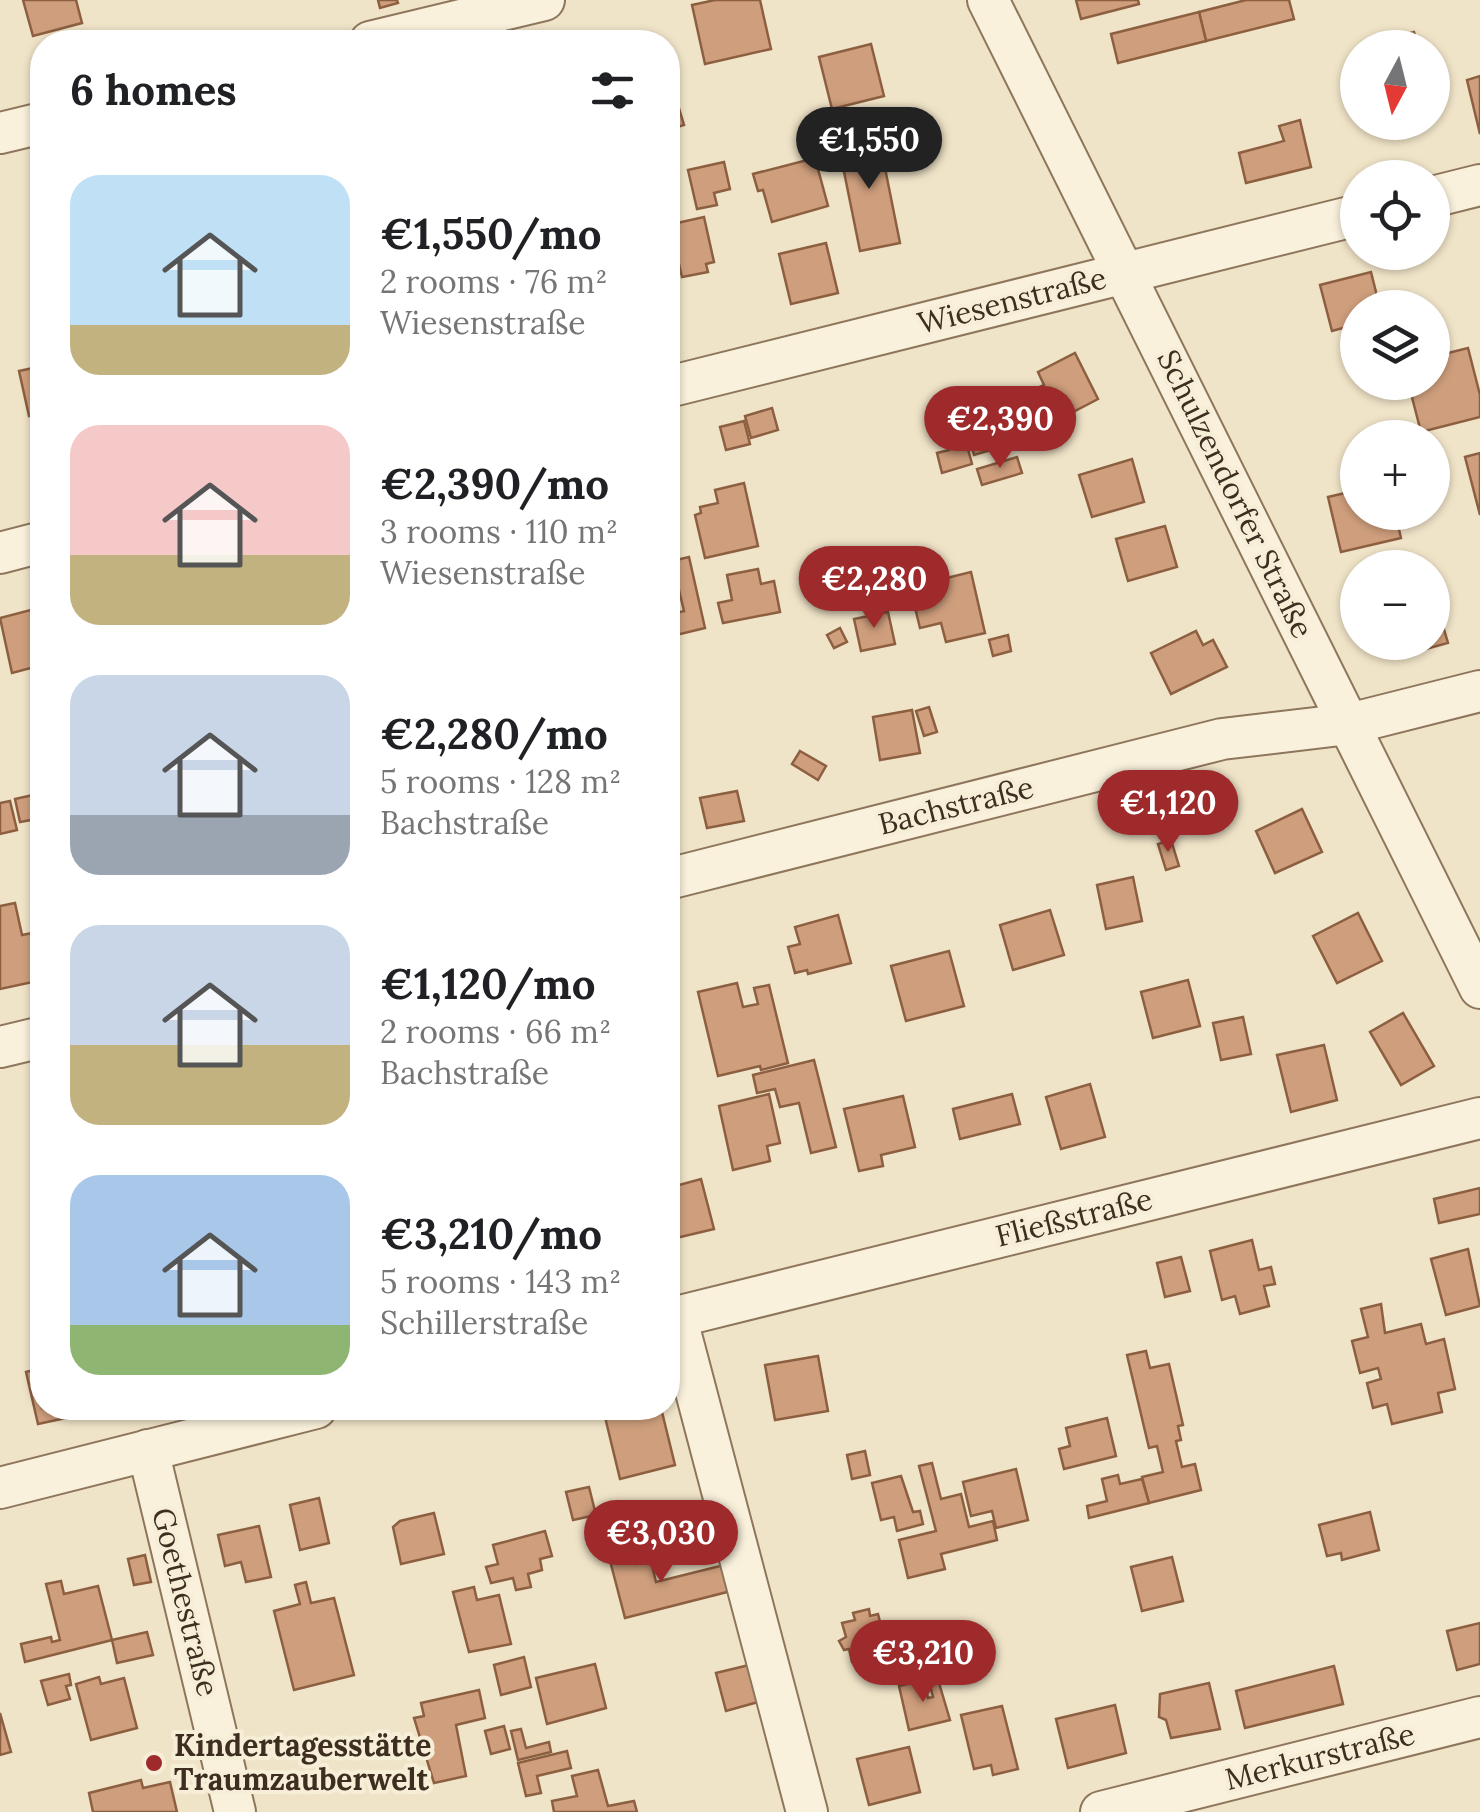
<!DOCTYPE html>
<meta charset="utf-8">
<style>
:root{--surface:#fff;--page:#f6f6f6;--text:#202124;--muted:#757577;--accent:#9e2a2b}
body{margin:0;font-family:Lora,serif;background:var(--page);color:var(--text);height:100vh;display:flex;flex-direction:column;font-size:38px;white-space:nowrap}
*{box-sizing:border-box;margin:0}
p{font-size:32px;color:var(--muted)}
.icon{flex:none;width:55px;height:55px;fill:none;stroke:currentColor;stroke-width:2;stroke-linecap:round;stroke-linejoin:round}
.map{position:relative;flex:1;overflow:hidden}
.details{position:absolute;left:30px;top:30px;width:650px;height:1390px;display:flex;flex-direction:column;background:var(--surface);border-radius:40px;box-shadow:0 2px 8px #0004}
.details>*{flex:none}
.needle{width:65px;rotate:187deg}
.fabs{position:absolute;left:1340px;top:30px;display:grid;gap:20px}
.fabs a{display:grid;place-items:center;width:110px;height:110px;border-radius:50%;background:var(--surface);box-shadow:0 2px 8px #0004;font-size:50px}
.price{position:absolute;translate:-50% -85px;padding:0 22px;border-radius:35px;background:var(--accent);color:#fff;font-size:32px;line-height:65px;filter:drop-shadow(0 2px 5px #0008)}
.price::after{content:'';position:absolute;left:50%;top:60px;width:30px;height:22px;margin-left:-15px;background:inherit;clip-path:polygon(0 0,100% 0,50% 100%)}
.price.on{background:#222;color:#fff}
ul{padding:0;list-style:none}
li{display:flex;align-items:center;gap:30px;height:250px;padding:0 40px}
li span{display:grid;place-items:center;flex:none;width:280px;height:200px;border-radius:30px;color:#555}
li>.icon{margin-inline-start:auto}
span .icon{width:120px;height:120px;fill:#fffc;stroke-width:1}
li b{font-size:42px}
h2{display:flex;justify-content:space-between;align-items:center;height:120px;padding:0 40px;font-size:42px}
.map>svg:first-child{display:block}
.building{fill:#cf9f7d;stroke:#8d5f41;stroke-width:2.5}
.lines{fill:none;stroke-linecap:round;stroke-linejoin:round}
.street-casing{stroke:#8d765c;stroke-width:44}
.street{stroke:#faf1dc;stroke-width:40}
.poi-dot{fill:#9e2a2b;stroke:#f7eed8;stroke-width:4}
.labels{text-anchor:middle;stroke-width:8;stroke-linejoin:round;paint-order:stroke}
.street-label{font-size:30px;fill:#3d2e20;stroke:#f7eed8}
.poi-label{font-size:30px;font-weight:bold;fill:#3d2e20;stroke:#f7eed8;text-anchor:start}
</style>
<div class="map">
<svg width="1480" height="1812" viewBox="0 0 1480 1812">
<rect width="100%" height="100%" fill="#f0e4c8"/>
<g class="building">
<path d="M23 0H76L82 23 33 36Z"/>
<path d="M378 0H397L398 3 380 8Z"/>
<path d="M715 0H760L771 49 705 64 692 5Z"/>
<path d="M1076 0H1138L1139 4 1081 19Z"/>
<path d="M1246 0H1289L1294 19 1206 41 1199 12Z"/>
<path d="M1199 12 1206 41 1118 63 1111 34Z"/>
<path d="M1414 32 1419 48H1379L1378 42Z"/>
<path d="M871 44 884 96 832 109 819 57Z"/>
<path d="M1480 76V134L1467 80Z"/>
<path d="M675 95 684 125 668 130V97Z"/>
<path d="M1300 120 1311 167 1246 183 1239 153 1284 141 1279 126Z"/>
<path d="M878 133 900 243 860 251 838 142Z"/>
<path d="M815 158 828 206 772 222 763 190 758 191 753 174Z"/>
<path d="M724 162 730 189 714 193 717 205 697 209 688 170Z"/>
<path d="M704 217 714 262 706 264 708 272 682 277 679 264 668 266V225Z"/>
<path d="M826 243 838 293 791 304 779 254Z"/>
<path d="M1371 272 1380 308H1358V324L1332 331 1320 285Z"/>
<path d="M1468 348 1480 395V417L1421 432 1408 382H1432V357Z"/>
<path d="M1075 353 1098 399 1050 424 1033 390 1044 385 1038 372Z"/>
<path d="M42 366V413L29 416 19 371Z"/>
<path d="M772 408 778 430 751 438 745 416Z"/>
<path d="M989 419 998 448 974 455 966 425Z"/>
<path d="M960 420 972 464 942 473 937 453 949 450 943 425Z"/>
<path d="M744 421 750 444 726 450 720 427Z"/>
<path d="M1480 453V515L1465 457Z"/>
<path d="M1017 457 1022 473 982 485 977 469Z"/>
<path d="M1132 459 1144 502 1092 517 1079 475Z"/>
<path d="M744 483 758 546 705 558 695 515 701 513 700 507 718 503 715 490Z"/>
<path d="M1358 490V512H1395L1401 538 1341 552 1328 497Z"/>
<path d="M1165 526 1177 567 1128 581 1116 539Z"/>
<path d="M689 557 705 628 668 637V615L684 611 672 561Z"/>
<path d="M668 560 677 601 668 603Z"/>
<path d="M758 569 761 584 774 581 780 612 723 623 718 603 732 600 727 575Z"/>
<path d="M971 572 985 633 946 642 941 623 920 628 910 587Z"/>
<path d="M1432 589 1448 643 1397 657 1393 642H1432Z"/>
<path d="M42 607V665L12 673 0 618Z"/>
<path d="M888 612 895 644 861 651 854 619Z"/>
<path d="M840 628 847 642 834 648 827 635Z"/>
<path d="M1196 631 1203 645 1213 640 1227 667 1171 694 1151 653Z"/>
<path d="M1008 635 1011 651 993 656 989 640Z"/>
<path d="M668 666 678 711 668 713Z"/>
<path d="M929 707 937 732 924 736 916 711Z"/>
<path d="M912 710 920 753 880 760 873 717Z"/>
<path d="M800 751 826 766 818 780 792 764Z"/>
<path d="M737 791 744 821 707 828 700 798Z"/>
<path d="M42 793V818L20 822 15 799Z"/>
<path d="M10 801 17 830 0 834V803Z"/>
<path d="M1302 809 1322 852 1275 873 1256 831Z"/>
<path d="M1171 840 1179 866 1166 870 1158 844Z"/>
<path d="M1133 877 1142 921 1106 929 1097 885Z"/>
<path d="M15 903 22 935 42 931V980L0 989V906Z"/>
<path d="M1050 910 1064 955 1013 970 1000 925Z"/>
<path d="M1358 913 1382 961 1337 983 1313 936Z"/>
<path d="M838 915 851 963 808 974 807 970 795 973 788 947 800 944 795 927Z"/>
<path d="M949 951 964 1006 906 1021 891 966Z"/>
<path d="M1188 980 1200 1026 1153 1038 1141 992Z"/>
<path d="M737 983 743 1007 758 1004 754 988 769 985 788 1063 761 1070 760 1066 718 1076 698 992Z"/>
<path d="M1403 1013 1434 1066 1401 1085 1370 1032Z"/>
<path d="M1243 1017 1251 1054 1221 1060 1213 1023Z"/>
<path d="M1324 1045 1337 1100 1291 1112 1277 1055Z"/>
<path d="M814 1060 836 1147 811 1153 799 1103 780 1107 775 1089 757 1093 753 1075Z"/>
<path d="M1090 1084 1105 1137 1061 1149 1046 1097Z"/>
<path d="M769 1094 780 1143 767 1146 770 1161 733 1170 719 1106Z"/>
<path d="M1012 1094 1020 1124 960 1139 953 1109Z"/>
<path d="M903 1096 915 1147 881 1155 883 1166 859 1171 844 1109Z"/>
<path d="M701 1179 714 1229 668 1240V1188Z"/>
<path d="M1480 1188V1214L1439 1223 1434 1199Z"/>
<path d="M1252 1240 1259 1270 1271 1267 1275 1284 1264 1286 1269 1306 1240 1314 1235 1296 1222 1300 1210 1251Z"/>
<path d="M1468 1249 1480 1306 1446 1315 1431 1259Z"/>
<path d="M1181 1257 1190 1291 1165 1297 1157 1263Z"/>
<path d="M1381 1304 1385 1333 1421 1324 1426 1344 1444 1339 1455 1389 1438 1393 1442 1412 1392 1424 1387 1404 1373 1408 1367 1383 1381 1379 1378 1368 1360 1373 1352 1341 1368 1337 1361 1309Z"/>
<path d="M1146 1351 1150 1368 1169 1364 1183 1425 1178 1426 1181 1440 1176 1441 1182 1467 1195 1464 1201 1490 1149 1503 1142 1477 1163 1472 1157 1446 1149 1448 1127 1355Z"/>
<path d="M818 1356 828 1411 775 1420 765 1365Z"/>
<path d="M42 1368V1408L103 1410 38 1424 26 1372Z"/>
<path d="M645 1408H661L675 1465 620 1479 605 1417Z"/>
<path d="M1107 1418 1116 1456 1064 1469 1059 1449 1070 1446 1066 1428Z"/>
<path d="M865 1451 870 1475 852 1479 847 1455Z"/>
<path d="M932 1463 941 1499 961 1494 969 1527 993 1521 997 1540 941 1554 945 1569 908 1578 899 1540 936 1531 919 1466Z"/>
<path d="M1016 1469 1028 1520 996 1528 992 1511 971 1516 963 1482Z"/>
<path d="M1118 1475 1120 1484 1142 1479 1149 1503 1089 1518 1087 1506 1107 1501 1102 1479Z"/>
<path d="M901 1476 913 1512 920 1511 923 1524 897 1531 894 1517 881 1520 872 1483Z"/>
<path d="M589 1487 596 1515 573 1520 566 1492Z"/>
<path d="M319 1498 329 1543 300 1550 290 1505Z"/>
<path d="M1370 1512 1379 1550 1342 1560 1341 1553 1327 1556 1319 1525Z"/>
<path d="M434 1513 444 1554 401 1564 393 1527 400 1521Z"/>
<path d="M259 1526 271 1577 246 1582 241 1562 225 1566 218 1535Z"/>
<path d="M545 1531 552 1556 540 1559 542 1570 528 1574 531 1587 516 1590 513 1578 491 1583 486 1567 498 1564 493 1545Z"/>
<path d="M632 1547 637 1564 651 1561 656 1582 724 1565 731 1591 625 1618 608 1553Z"/>
<path d="M145 1555 151 1582 134 1585 128 1559Z"/>
<path d="M1172 1557 1183 1601 1142 1611 1131 1567Z"/>
<path d="M61 1581 64 1594 98 1586 112 1640 25 1662 21 1644 51 1637 52 1642 60 1640 46 1584Z"/>
<path d="M306 1582 311 1603 334 1598 354 1675 294 1690 274 1611 300 1604 295 1585Z"/>
<path d="M474 1587 477 1600 499 1595 511 1644 469 1652 453 1592Z"/>
<path d="M869 1609 870 1616 878 1614 888 1653 883 1654 886 1667 864 1672 861 1660 852 1662 849 1649 844 1650 839 1641 846 1637 842 1623 855 1620 853 1613Z"/>
<path d="M1480 1623V1664L1457 1670 1447 1631Z"/>
<path d="M147 1632 153 1655 117 1663 112 1640Z"/>
<path d="M524 1657 531 1687 501 1695 494 1665Z"/>
<path d="M595 1664 606 1708 547 1724 536 1678Z"/>
<path d="M749 1665 758 1702 726 1711 716 1673Z"/>
<path d="M1334 1666 1343 1704 1245 1728 1236 1691Z"/>
<path d="M69 1674 71 1685 66 1686 70 1699 48 1705 41 1681Z"/>
<path d="M99 1677 101 1684 124 1678 137 1728 91 1740 76 1684Z"/>
<path d="M924 1680 928 1698 933 1697 930 1685 939 1683 950 1720 909 1730 899 1686Z"/>
<path d="M1209 1683 1220 1729 1171 1738 1166 1720 1159 1717 1160 1694Z"/>
<path d="M479 1690 485 1718 456 1725 466 1776 434 1783 414 1718 424 1716 421 1703Z"/>
<path d="M1115 1705 1126 1753 1068 1768 1056 1719Z"/>
<path d="M1002 1706 1018 1769 993 1775 991 1765 974 1769 961 1715Z"/>
<path d="M0 1713 11 1752 0 1755Z"/>
<path d="M504 1726 510 1749 491 1754 485 1731Z"/>
<path d="M521 1729 526 1748 549 1742 551 1752 518 1760 511 1731Z"/>
<path d="M909 1747 920 1792 869 1805 857 1759Z"/>
<path d="M567 1751 571 1768 537 1776 541 1793 526 1796 518 1763Z"/>
<path d="M598 1770 608 1806 634 1801 637 1812H554L552 1801 577 1796 572 1776Z"/>
<path d="M141 1780 143 1788 170 1782 177 1812H93L89 1793Z"/>
</g>
<g class="lines">
<defs>
<g id="street">
<path d="M988 0 1480 988"/>
<path d="M370 42 544 0"/>
<path d="M0 133 42 123"/>
<path d="M1432 197 1480 185"/>
<path d="M668 387 1358 215"/>
<path d="M0 553 42 542"/>
<path d="M668 879 1222 739 1349 724 1480 691"/>
<path d="M0 1047 42 1037"/>
<path d="M676 1316 807 1812"/>
<path d="M668 1319 1480 1118"/>
<path d="M148 1450 235 1812"/>
<path d="M0 1488 316 1408"/>
<path d="M1101 1812 1480 1717"/>
</g>
</defs>
<use href="#street" class="street-casing"/>
<use href="#street" class="street"/>
</g>
<circle class="poi-dot" cx="154" cy="1763" r="10"/>
<g class="labels">
<g class="street-label">
<text transform="translate(1012 301) rotate(-14)" y="10">Wiesenstraße</text>
<text transform="translate(1235 494) rotate(64)" y="10">Schulzendorfer Straße</text>
<text transform="translate(956 806) rotate(-14)" y="10">Bachstraße</text>
<text transform="translate(1074 1218) rotate(-14)" y="10">Fließstraße</text>
<text transform="translate(185 1602) rotate(76)" y="10">Goethestraße</text>
<text transform="translate(1320 1757) rotate(-14)" y="10">Merkurstraße</text>
</g>
<g class="poi-label">
<text x="174" y="1756">Kindertagesstätte<tspan x="174" dy="34">Traumzauberwelt</tspan></text>
</g>
</g>
</svg>
<div class="fabs">
<a><svg class="needle" viewBox="-14 -14 28 28"><path d="M0-13l5 13h-10z" fill="#e53935"/><path d="M0 13l5-13h-10z" fill="#757577"/></svg></a>
<a><svg class="icon" aria-label="locate" viewBox="0 0 24 24"><circle cx="12" cy="12" r="6"/><path d="M12 2v4M12 18v4M2 12h4M18 12h4"/></svg></a>
<a><svg class="icon" aria-label="layers" viewBox="0 0 24 24"><path d="M12 4l9 5-9 5-9-5zM3 14l9 5 9-5"/></svg></a>
<a>+</a>
<a>−</a>
</div>
<b class="price on" style="left:869px;top:192px">€1,550</b>
<b class="price" style="left:1000px;top:471px">€2,390</b>
<b class="price" style="left:874px;top:631px">€2,280</b>
<b class="price" style="left:1168px;top:855px">€1,120</b>
<b class="price" style="left:661px;top:1585px">€3,030</b>
<b class="price" style="left:923px;top:1705px">€3,210</b>
<section class="details">
<h2>6 homes<svg class="icon" aria-label="filters" viewBox="0 0 24 24"><path d="M4 7h16M4 17h16"/><circle cx="9" cy="7" r="2"/><circle cx="15" cy="17" r="2"/></svg></h2>
<ul>
<li><span style="background:linear-gradient(#bfe0f5 75%,#c2b280 0)"><svg class="icon" aria-label="home" viewBox="0 0 24 24"><path d="M3 11l9-7 9 7M6 9v11h12V9"/></svg></span><div><b>€1,550/mo</b><p>2 rooms · 76 m²</p><p>Wiesenstraße</p></div></li>
<li><span style="background:linear-gradient(#f6c9c9 65%,#c2b280 0)"><svg class="icon" aria-label="home" viewBox="0 0 24 24"><path d="M3 11l9-7 9 7M6 9v11h12V9"/></svg></span><div><b>€2,390/mo</b><p>3 rooms · 110 m²</p><p>Wiesenstraße</p></div></li>
<li><span style="background:linear-gradient(#c9d6e8 70%,#9aa5b1 0)"><svg class="icon" aria-label="home" viewBox="0 0 24 24"><path d="M3 11l9-7 9 7M6 9v11h12V9"/></svg></span><div><b>€2,280/mo</b><p>5 rooms · 128 m²</p><p>Bachstraße</p></div></li>
<li><span style="background:linear-gradient(#c9d6e8 60%,#c2b280 0)"><svg class="icon" aria-label="home" viewBox="0 0 24 24"><path d="M3 11l9-7 9 7M6 9v11h12V9"/></svg></span><div><b>€1,120/mo</b><p>2 rooms · 66 m²</p><p>Bachstraße</p></div></li>
<li><span style="background:linear-gradient(#a9c7e8 75%,#8fb573 0)"><svg class="icon" aria-label="home" viewBox="0 0 24 24"><path d="M3 11l9-7 9 7M6 9v11h12V9"/></svg></span><div><b>€3,210/mo</b><p>5 rooms · 143 m²</p><p>Schillerstraße</p></div></li>
</ul>
</section>
</div>
